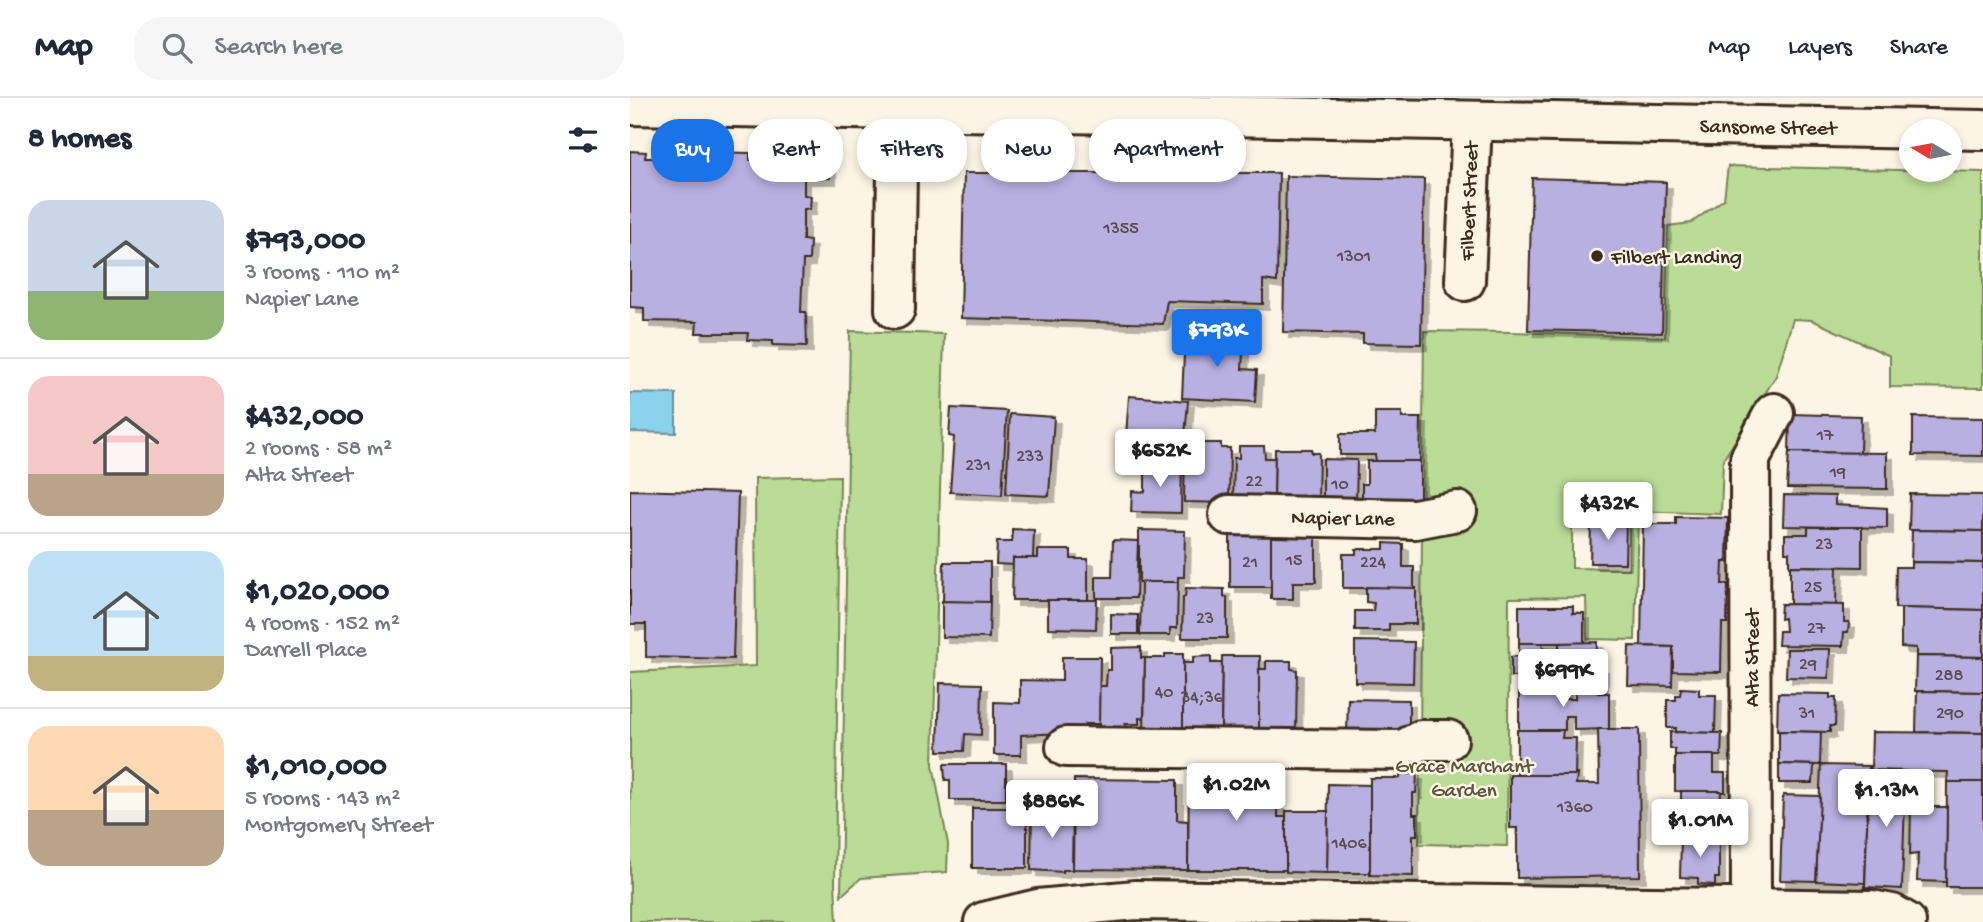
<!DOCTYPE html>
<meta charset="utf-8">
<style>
:root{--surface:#fff;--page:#f6f6f7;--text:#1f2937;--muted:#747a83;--line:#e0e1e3;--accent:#1a73e8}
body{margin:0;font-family:"Gochi Hand",sans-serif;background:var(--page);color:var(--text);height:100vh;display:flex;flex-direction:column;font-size:26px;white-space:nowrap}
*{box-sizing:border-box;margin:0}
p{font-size:23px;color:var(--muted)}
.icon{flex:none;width:38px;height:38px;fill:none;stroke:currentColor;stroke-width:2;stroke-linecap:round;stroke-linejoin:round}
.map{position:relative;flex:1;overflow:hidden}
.side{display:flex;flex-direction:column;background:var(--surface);width:630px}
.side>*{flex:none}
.hud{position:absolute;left:21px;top:21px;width:665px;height:63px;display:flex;gap:14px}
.needle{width:46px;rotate:280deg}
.fabs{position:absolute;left:1269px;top:21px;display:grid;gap:14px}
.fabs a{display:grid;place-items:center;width:63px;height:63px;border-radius:50%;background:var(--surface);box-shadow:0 4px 10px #0003;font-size:35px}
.price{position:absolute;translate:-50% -60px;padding:0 16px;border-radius:7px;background:#fff;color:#222;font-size:23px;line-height:46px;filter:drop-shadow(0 2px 4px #0008)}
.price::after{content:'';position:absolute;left:50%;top:42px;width:21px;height:16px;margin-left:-10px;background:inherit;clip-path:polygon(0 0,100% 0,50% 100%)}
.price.active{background:var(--accent);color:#fff}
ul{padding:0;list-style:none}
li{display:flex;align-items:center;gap:21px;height:175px;padding:0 28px}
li+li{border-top:2px solid var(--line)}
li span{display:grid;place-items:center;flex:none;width:196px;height:140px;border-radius:21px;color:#555}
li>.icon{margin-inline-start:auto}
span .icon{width:84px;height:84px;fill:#fffc;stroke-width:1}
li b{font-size:30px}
h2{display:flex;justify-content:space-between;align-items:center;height:84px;padding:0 28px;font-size:30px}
.chip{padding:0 24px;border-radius:28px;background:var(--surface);box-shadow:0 4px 10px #0003;font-size:24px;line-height:63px}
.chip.active{background:var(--accent);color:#fff}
header{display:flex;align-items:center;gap:42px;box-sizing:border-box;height:98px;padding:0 35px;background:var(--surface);border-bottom:2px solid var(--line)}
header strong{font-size:33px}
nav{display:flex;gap:38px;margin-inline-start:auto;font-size:24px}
.search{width:490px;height:63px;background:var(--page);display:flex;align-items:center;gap:18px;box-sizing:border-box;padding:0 24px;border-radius:28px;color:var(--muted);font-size:26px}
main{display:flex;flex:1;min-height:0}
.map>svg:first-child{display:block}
.green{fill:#badc96;stroke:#7a835a;stroke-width:2;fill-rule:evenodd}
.water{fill:#8bd2ec;stroke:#6b8f9a;stroke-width:2}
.building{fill:#b7b0e1;stroke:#3b2a1e;stroke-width:2;filter:url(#shadow)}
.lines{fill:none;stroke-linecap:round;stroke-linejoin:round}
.minor-casing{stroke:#3b2a1e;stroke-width:44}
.minor{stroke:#fcf5e5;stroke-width:38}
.poi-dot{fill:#3b2a1e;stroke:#fcf5e5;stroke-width:2.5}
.labels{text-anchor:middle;stroke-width:5;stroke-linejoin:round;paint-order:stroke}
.number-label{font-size:18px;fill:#5a4c4f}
.street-label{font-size:21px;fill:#3b2a1e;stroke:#fcf5e5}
.poi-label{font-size:21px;fill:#3b2a1e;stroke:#fcf5e5;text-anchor:start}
.park-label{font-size:21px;fill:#5b563c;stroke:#fcf5e5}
</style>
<header>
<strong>Map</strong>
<div class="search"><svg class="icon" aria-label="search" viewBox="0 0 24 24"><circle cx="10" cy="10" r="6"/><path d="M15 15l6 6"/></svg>Search here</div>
<nav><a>Map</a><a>Layers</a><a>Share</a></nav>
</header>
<main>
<section class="side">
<h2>8 homes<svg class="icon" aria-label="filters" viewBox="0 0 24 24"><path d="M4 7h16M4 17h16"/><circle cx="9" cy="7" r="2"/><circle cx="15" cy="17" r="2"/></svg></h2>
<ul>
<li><span style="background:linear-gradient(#c9d6e8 65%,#8fb573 0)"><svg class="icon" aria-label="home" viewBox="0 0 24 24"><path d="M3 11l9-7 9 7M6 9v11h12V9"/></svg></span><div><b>$793,000</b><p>3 rooms · 110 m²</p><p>Napier Lane</p></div></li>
<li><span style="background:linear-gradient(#f6c9c9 70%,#b9a48a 0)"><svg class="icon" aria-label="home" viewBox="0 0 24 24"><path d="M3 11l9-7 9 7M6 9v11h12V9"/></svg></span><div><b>$432,000</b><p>2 rooms · 58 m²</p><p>Alta Street</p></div></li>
<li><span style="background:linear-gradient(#bfe0f5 75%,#c2b280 0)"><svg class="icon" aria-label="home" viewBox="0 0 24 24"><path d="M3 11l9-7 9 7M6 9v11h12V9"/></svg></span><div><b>$1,020,000</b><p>4 rooms · 152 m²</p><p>Darrell Place</p></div></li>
<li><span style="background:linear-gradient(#ffd9b3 60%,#b9a48a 0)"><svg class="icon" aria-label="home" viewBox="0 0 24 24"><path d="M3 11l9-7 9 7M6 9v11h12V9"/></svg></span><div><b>$1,010,000</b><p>5 rooms · 143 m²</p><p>Montgomery Street</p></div></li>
</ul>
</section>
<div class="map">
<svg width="1353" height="824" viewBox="0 0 1353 824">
<defs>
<filter id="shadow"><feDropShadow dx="6" dy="6" stdDeviation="0" flood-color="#0004"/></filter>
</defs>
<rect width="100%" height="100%" fill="#fcf5e5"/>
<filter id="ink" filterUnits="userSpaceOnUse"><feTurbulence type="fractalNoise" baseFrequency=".0143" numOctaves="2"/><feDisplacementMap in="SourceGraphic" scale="14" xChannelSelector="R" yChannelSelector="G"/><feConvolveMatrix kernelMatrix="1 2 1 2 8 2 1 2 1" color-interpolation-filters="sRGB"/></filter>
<g filter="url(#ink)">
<g class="green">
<path d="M1098 68 1353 74V290L1260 289V258L1182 222 1163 221 1146 278 1093 362 1091 416 1008 413 1005 542 957 541 956 499 879 500 877 748 789 746 794 233 881 234 1035 239 1038 128 1061 125 1094 101ZM942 416H999V471L942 470Z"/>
<path d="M220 233 314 236 303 667 318 746 317 774 231 780 211 798Z"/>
<path d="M210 378 205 784 207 824H0V574L126 568 125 380Z"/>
</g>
<path class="water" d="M0 295 46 296V335L0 334Z"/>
<g class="building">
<path d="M0 53 16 54 15 60H27V54L68 55V61H79V54L120 55V62H131V55L172 56V63L181 64V61H200V80H174V97L181 98 180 111H173V142L180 143 179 162H173L171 214H176L177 248 143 247V243L117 242 118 235H66L67 224 14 223V210L0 209Z"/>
<path d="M334 75H649L647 184 633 182V206L537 203 533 226 331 220Z"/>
<path d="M656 78 794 81 791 246 733 245V236L653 234Z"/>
<path d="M902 80 1036 84 1032 235 898 232Z"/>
<path d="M555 234 614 237 612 271 627 272 625 304 552 300Z"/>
<path d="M499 298 558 303 553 361 488 355 489 336 496 337Z"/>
<path d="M321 310 377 313 372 397 320 394 324 339 319 338Z"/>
<path d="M745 314H772V320H791L790 363H746L745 357H710V336H745Z"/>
<path d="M380 316 424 319 419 398 376 396Z"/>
<path d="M1160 316 1231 318 1230 355 1159 354Z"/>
<path d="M1283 319 1353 320V358L1283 357Z"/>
<path d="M565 345H591V350H600L599 405 554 404 555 350H565Z"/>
<path d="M609 348H634L635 360H645L644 405H603L604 360H609Z"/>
<path d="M645 351H681L682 355H689L688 405H644Z"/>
<path d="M1159 354 1257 355V391L1157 390Z"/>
<path d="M693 361 727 362 726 408 693 407Z"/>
<path d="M515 363H552L551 415 501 414 502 393 515 394Z"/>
<path d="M737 363H790V409H732V386H737Z"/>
<path d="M0 392 108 395 103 561 16 559V526H0Z"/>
<path d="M1280 396 1353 397V433L1279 432Z"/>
<path d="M1154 397 1205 398V407L1257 410V430L1153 428Z"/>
<path d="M1046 419 1098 420 1097 464H1093L1092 486H1098L1097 525H1092L1091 574 1043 573V549L1011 548 1013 426H1046Z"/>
<path d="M961 422 996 423 995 465H960Z"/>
<path d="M1178 429H1232V469L1159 468V454H1155V436H1178Z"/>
<path d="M382 431 404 432 403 460H383V467L366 466 367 444H382Z"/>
<path d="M509 432 555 433 554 479H548V484H509Z"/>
<rect x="600" y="432" width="41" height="57"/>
<path d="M1282 432 1353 433V465L1281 464Z"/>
<path d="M641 437H686V484H663V501H641Z"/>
<path d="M483 442 508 443 506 500H466V479H482Z"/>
<path d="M754 445 773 446V469H784V490H713V456H726V451H754Z"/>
<path d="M408 452H441V461H458V502H382L383 460H408Z"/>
<path d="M314 464H360V504H313Z"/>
<path d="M1281 464 1353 465V512L1265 510 1266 469H1281Z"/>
<path d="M1160 468 1207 469 1206 507 1160 506Z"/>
<path d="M511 484H548L547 530H540V537H510Z"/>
<path d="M736 489 786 490V526H759V533H725V513H743L744 505 736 504Z"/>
<path d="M556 490 594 491V499H597V540H552L553 499H555Z"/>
<path d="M418 502H467L466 531 418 530Z"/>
<path d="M312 503 360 504 359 540 312 539Z"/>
<path d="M1151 506 1214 507V524H1219L1218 534H1214L1213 548 1148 547 1149 533H1155L1154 520 1150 521Z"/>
<path d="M889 508H943V515H954V545H889Z"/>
<path d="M1271 510 1353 512V559L1286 558V550L1271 549Z"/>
<path d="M481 516 508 517V536H481Z"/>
<path d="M725 543 784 544 783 585 725 584Z"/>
<path d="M967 544 966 568H972V588L889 589V579H881V559L889 558V545H912L913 551H929V545Z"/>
<path d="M999 548 1043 549 1042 588 998 587Z"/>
<path d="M511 549V560H515L514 620H509V626H495V634H469V588H476L477 572H481V550Z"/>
<path d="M1157 551H1200L1199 580 1156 579Z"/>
<path d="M535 556H553V638H514L515 560H535Z"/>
<path d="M581 558V565H592L591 637 553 631V565H563V559Z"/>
<path d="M592 558H630L629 638 591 637Z"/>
<path d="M1286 558 1353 559V594L1285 593Z"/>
<path d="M432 559H470L469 626H455L456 634 391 637V657H364V604L390 605V582L432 583Z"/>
<path d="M636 563H661V571L667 572 666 634H629V571H636Z"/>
<path d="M310 585 352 586 351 637 335 636 334 653H308Z"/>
<path d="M945 588H968V595H979V631L944 632V618H935V632H889V589H935L936 601H945Z"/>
<path d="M1051 590 1069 591V597H1086L1085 635 1045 634 1046 630H1037V602H1046V597H1050Z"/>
<path d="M1287 593 1353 594V635L1286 634Z"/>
<path d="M1148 595 1200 596V600H1206L1205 628H1200V634L1147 633Z"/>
<path d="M718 601 779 602V637L717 636Z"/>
<path d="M968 631H1009L1010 778 887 780V730H880V677L947 676 946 686H969Z"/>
<path d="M887 632H933L932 640H946L945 677H887Z"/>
<path d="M1149 633 1191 634 1190 667 1149 666Z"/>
<path d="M1040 634 1092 635 1091 658 1045 657V651L1040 650Z"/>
<path d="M1242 634 1353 635V684H1317L1318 674 1241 673Z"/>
<path d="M1045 657H1084V675H1095V694L1045 693Z"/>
<path d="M314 666H376V702H320V682H315Z"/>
<path d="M1149 666 1184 667 1183 685H1149Z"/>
<path d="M1191 667 1239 668 1235 785 1186 783Z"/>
<path d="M1239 672 1276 673 1272 791 1235 789Z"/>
<path d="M559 676H648V719H657L656 772H558Z"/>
<path d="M770 676H787L786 695H783V716H787V737H783V778L740 777V680H770Z"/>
<path d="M444 681 547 682V722L558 723V772L443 771Z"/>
<path d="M1317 684H1353V789H1316Z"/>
<path d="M698 686 740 687V775H697Z"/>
<path d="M1051 693H1091L1090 727H1095L1094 740 1046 739V726L1051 725Z"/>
<path d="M1153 697 1190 698 1186 783 1150 782Z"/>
<path d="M1281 709H1317L1316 784 1287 783 1288 756 1280 757Z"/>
<rect x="342" y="710" width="55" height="60"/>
<path d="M402 711H443L442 772H433V774L401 772Z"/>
<path d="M656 713H698L697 775 656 774Z"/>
<path d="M1051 739 1089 740V780H1085V787L1068 786V780L1050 779Z"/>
</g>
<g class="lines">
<defs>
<g id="minor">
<path d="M0 7 1353 32"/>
<path d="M835 183 842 23"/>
<path d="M265 211 268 0"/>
<path d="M599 417 785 421 827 413"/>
<path d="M436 649 773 652 791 642H818"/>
<path d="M1121 810 1120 361 1144 315"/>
<path d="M354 824 408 811 506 802 1241 812 1262 816 1276 824"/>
</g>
</defs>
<use href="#minor" class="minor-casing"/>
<use href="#minor" class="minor"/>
</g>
</g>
<circle class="poi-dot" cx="967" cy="158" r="7"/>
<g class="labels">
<g class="number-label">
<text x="491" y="135">1355</text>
<text x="724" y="163">1301</text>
<text x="1195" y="342">17</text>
<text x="400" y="363">233</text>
<text x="348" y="372">231</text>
<text x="1208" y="379">19</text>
<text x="624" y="388">22</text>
<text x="710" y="391">10</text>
<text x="1194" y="451">23</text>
<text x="664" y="467">15</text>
<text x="620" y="469">21</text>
<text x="743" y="469">224</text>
<text x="1183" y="494">25</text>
<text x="575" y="525">23</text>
<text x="1186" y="535">27</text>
<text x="1178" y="571">29</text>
<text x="1319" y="582">288</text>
<text x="534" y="599">40</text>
<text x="572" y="604">34;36</text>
<text x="1177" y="620">31</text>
<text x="1320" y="620">290</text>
<text x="945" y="714">1360</text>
<text x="719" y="750">1406</text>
</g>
<g class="street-label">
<text transform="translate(1138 28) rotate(1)" y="7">Sansome Street</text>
<text transform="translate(838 103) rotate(-88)" y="7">Filbert Street</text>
<text transform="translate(713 419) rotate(1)" y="7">Napier Lane</text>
<text transform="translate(1121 560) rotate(-90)" y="7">Alta Street</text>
</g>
<g class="poi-label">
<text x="981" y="165">Filbert Landing</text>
</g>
<g class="park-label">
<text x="834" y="674">Grace Marchant<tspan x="834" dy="24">Garden</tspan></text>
</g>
</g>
</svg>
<div class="fabs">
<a><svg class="needle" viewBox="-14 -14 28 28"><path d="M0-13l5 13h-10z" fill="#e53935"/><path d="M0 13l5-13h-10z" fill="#747a83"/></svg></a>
</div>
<b class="price active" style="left:587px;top:271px">$793K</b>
<b class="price" style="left:530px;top:391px">$652K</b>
<b class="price" style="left:978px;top:444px">$432K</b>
<b class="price" style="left:933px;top:611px">$699K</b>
<b class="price" style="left:606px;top:725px">$1.02M</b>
<b class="price" style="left:1256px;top:731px">$1.13M</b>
<b class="price" style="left:422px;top:742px">$886K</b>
<b class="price" style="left:1070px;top:761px">$1.01M</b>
<div class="hud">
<a class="chip active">Buy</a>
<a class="chip">Rent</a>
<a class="chip">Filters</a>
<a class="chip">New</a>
<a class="chip">Apartment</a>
</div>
</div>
</main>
